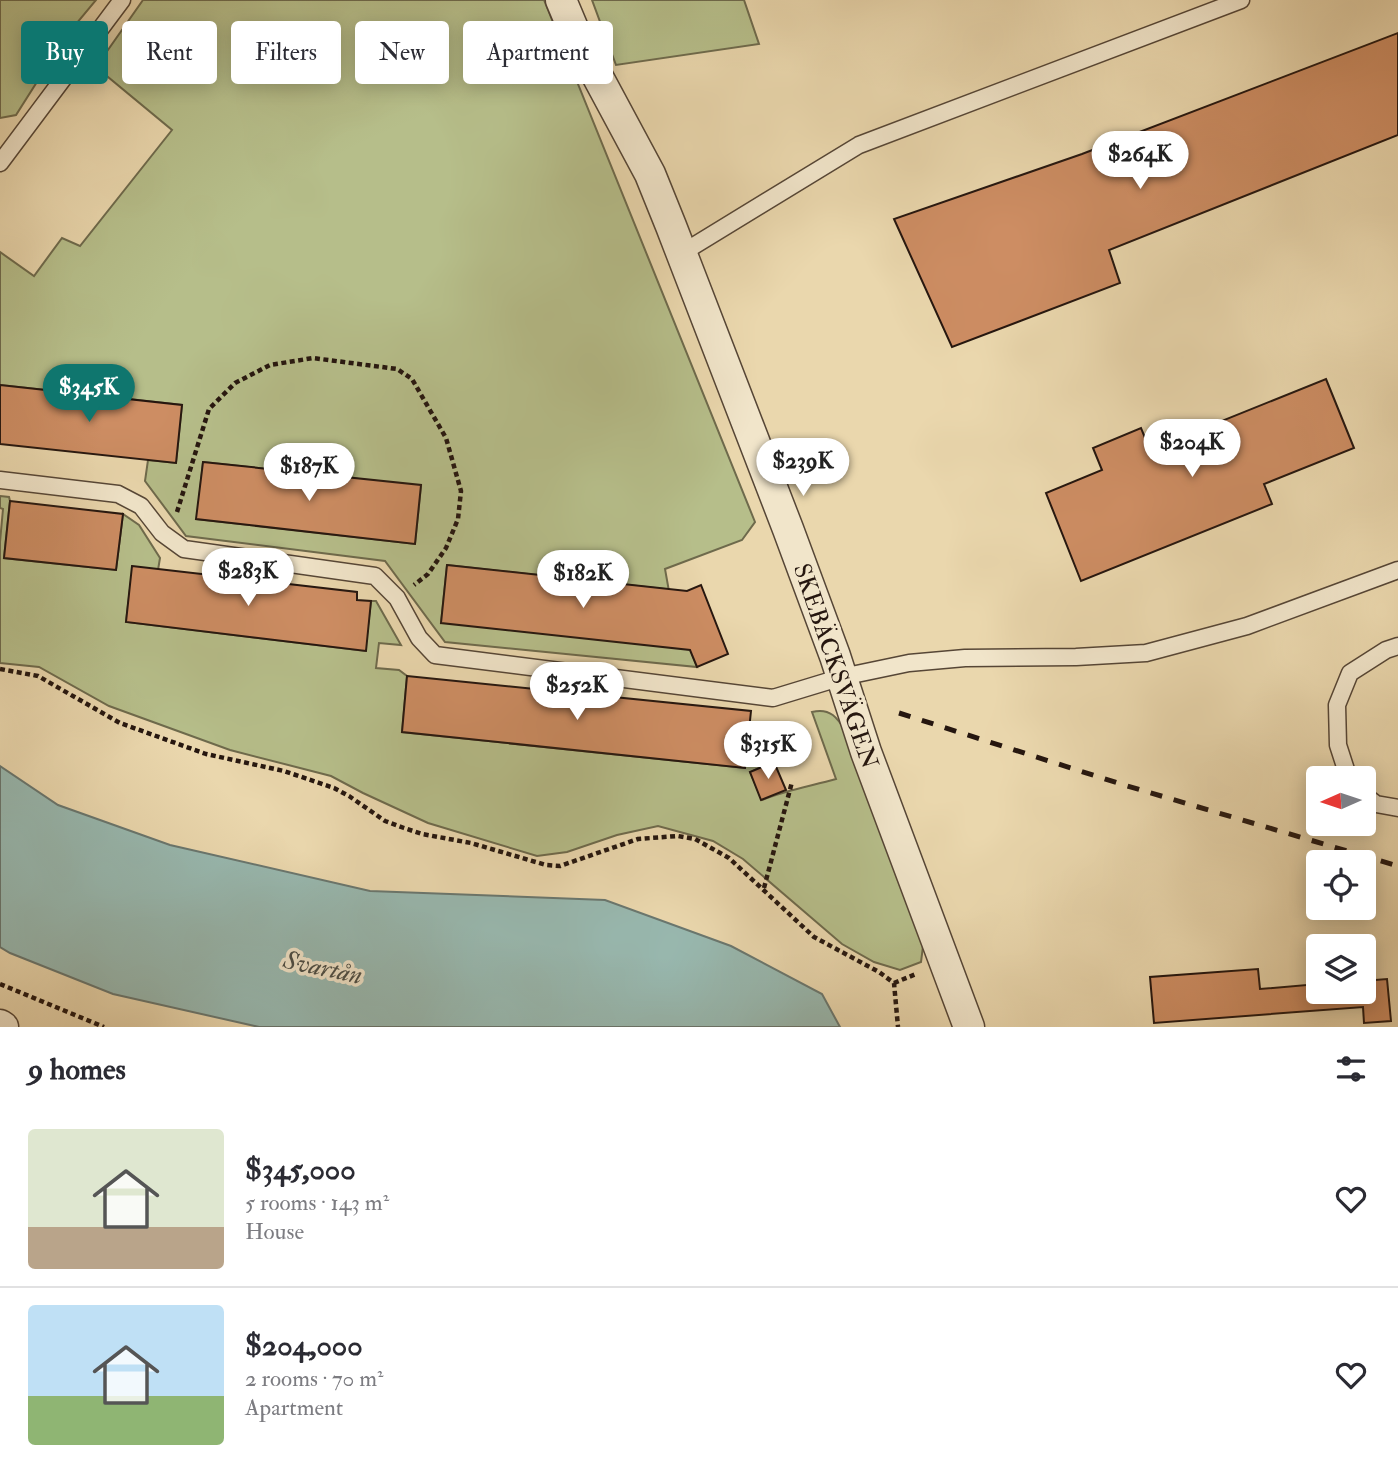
<!DOCTYPE html>
<meta charset="utf-8">
<style>
:root{--surface:#fff;--page:#f2f2f3;--text:#2b2b33;--muted:#7c7c81;--line:#e1e1e2;--accent:#0f766e}
body{margin:0;font-family:"IM FELL Double Pica",serif;background:var(--page);color:var(--text);height:100vh;display:flex;flex-direction:column;font-size:26px;white-space:nowrap}
*{box-sizing:border-box;margin:0}
p{font-size:23px;color:var(--muted)}
.icon{flex:none;width:38px;height:38px;fill:none;stroke:currentColor;stroke-width:2;stroke-linecap:round;stroke-linejoin:round}
.map{position:relative;height:1027px;overflow:hidden}
.sheet{display:flex;flex-direction:column;background:var(--surface);flex:1}
.sheet>*{flex:none}
.top-card{position:absolute;left:21px;top:21px;width:700px;height:63px;display:flex;gap:14px}
.needle{width:46px;rotate:267deg}
.fabs{position:absolute;left:1306px;top:766px;display:grid;gap:14px}
.fabs a{display:grid;place-items:center;width:70px;height:70px;border-radius:7px;background:var(--surface);box-shadow:0 4px 18px #0003;font-size:35px}
.price{position:absolute;translate:-50% -60px;padding:0 16px;border-radius:24px;background:#fff;color:#222;font-size:23px;line-height:46px;filter:drop-shadow(0 2px 4px #0008)}
.price::after{content:'';position:absolute;left:50%;top:42px;width:21px;height:16px;margin-left:-10px;background:inherit;clip-path:polygon(0 0,100% 0,50% 100%)}
.price.selected{background:var(--accent);color:#fff}
ul{padding:0;list-style:none}
li{display:flex;align-items:center;gap:21px;height:175px;padding:0 28px}
li+li{border-top:2px solid var(--line)}
li span{display:grid;place-items:center;flex:none;width:196px;height:140px;border-radius:7px;color:#555}
li>.icon{margin-inline-start:auto}
span .icon{width:84px;height:84px;fill:#fffc;stroke-width:1}
li b{font-size:30px}
h2{display:flex;justify-content:space-between;align-items:center;height:84px;padding:0 28px;font-size:30px}
.chip{padding:0 24px;border-radius:7px;background:var(--surface);box-shadow:0 4px 18px #0003;font-size:24px;line-height:63px}
.chip.selected{background:var(--accent);color:#fff}
.map>svg:first-child{display:block}
.green{fill:#b6be8a;stroke:#6e6a4c;stroke-width:2;fill-rule:evenodd}
.water{fill:#98b8af;stroke:#6a776f;stroke-width:2}
.building{fill:#cd8d63;stroke:#25160f;stroke-width:2}
.lines{fill:none;stroke-linecap:round;stroke-linejoin:round}
.service-casing{stroke:#564636;stroke-width:19}
.minor-casing{stroke:#564636;stroke-width:33}
.path{stroke:#25160f;stroke-width:4.5;stroke-dasharray:5 3.5;stroke-linecap:butt}
.service{stroke:#f1e5ca;stroke-width:16}
.minor{stroke:#f1e5ca;stroke-width:30}
.rail{stroke:#25160f;stroke-width:5;stroke-dasharray:12 12;stroke-linecap:butt}
.labels{text-anchor:middle;stroke-width:7;stroke-linejoin:round;paint-order:stroke}
.street-label{font-size:24px;fill:#25160f;stroke:#f1e5ca}
.water-label{font-size:26px;font-style:italic;fill:#4d4f47;stroke:#f1e5ca}
</style>
<div class="map">
<svg width="1398" height="1027" viewBox="0 0 1398 1027">
<rect width="100%" height="100%" fill="#ead7ad"/>
<filter id="stains"><feTurbulence type="fractalNoise" baseFrequency=".00286" numOctaves="4"/><feColorMatrix values="0 0 0 0 .2 0 0 0 0 .09 0 0 0 0 .02 0 0 0 .5 -.17"/></filter>
<radialGradient id="worn" r=".72"><stop offset=".6" stop-color="#630" stop-opacity="0"/><stop offset="1" stop-color="#630" stop-opacity=".3"/></radialGradient>
<g class="green">
<path d="M0 0H96L66 36 16 115 0 118Z"/>
<path d="M143 0H544L755 522 742 540 665 569 670 597 697 667 445 642 385 561 186 536 145 481 148 460 176 463 182 405 0 385V252L34 276 62 238 80 246 172 130 96 67ZM203 462 421 486 415 544 197 519ZM447 565 665 589H666L441 623Z"/>
<path d="M592 0H744L759 44 616 65Z"/>
<path d="M0 496 9 497 10 501 4 558 116 570 123 514 139 525 160 558 158 570 131 580 126 622 365 651 371 601H376L401 645 379 643 376 668 399 670 407 676 402 732 745 768 749 736 757 735 764 766 750 772 762 800C786 790 811 786 836 779L812 712C831 707 838 719 847 733L924 938 921 962 900 970 874 962 842 944 743 859 713 841 658 826 617 835 567 852 537 856 428 823 363 793 331 776 230 750 109 706 39 667 0 663V542L3 509 0 508Z"/>
</g>
<path class="water" d="M0 766 58 805 170 845 370 891 605 900 731 946 822 994 840 1027H259L113 994 10 953 0 947Z"/>
<g class="building">
<path d="M1398 33V135L1109 250 1120 283 952 347 894 219 1082 154Z"/>
<path d="M1326 379 1354 448 1264 484 1272 504 1081 581 1046 493 1102 470 1093 448 1141 428 1150 450Z"/>
<path d="M0 385 182 405 176 463 0 444Z"/>
<path d="M203 462 421 485 415 544 196 519Z"/>
<path d="M10 501 123 514 116 570 4 558Z"/>
<path d="M447 565 687 591 701 585 728 654 697 667 690 650 441 623Z"/>
<path d="M132 566 357 592V600L371 601 366 651 126 622Z"/>
<path d="M407 676 751 711 745 768 402 732Z"/>
<path d="M774 762 786 790 761 800 750 772Z"/>
<path d="M1258 969 1260 989 1318 984V992H1363V981L1387 979 1391 1021 1364 1023 1363 1007 1154 1023 1150 977Z"/>
</g>
<g class="lines">
<defs>
<g id="service">
<path d="M0 163 122 0"/>
<path d="M682 253 859 145 1241 0"/>
<path d="M0 480 118 494 141 506 162 533 184 549 375 576 397 598 419 638 435 655 773 698 842 677 909 663 965 658 1076 657 1146 653 1247 626 1398 570"/>
<path d="M1349 779 1338 745 1337 705 1350 673 1386 650 1398 646"/>
<path d="M1363 794 1376 804 1398 808"/>
</g>
<g id="minor">
<path d="M561 0 577 38 650 174 671 226 788 529 835 656 866 752 969 1027"/>
<path d="M0 1025 3 1027"/>
</g>
</defs>
<use href="#service" class="service-casing"/>
<use href="#minor" class="minor-casing"/>
<g class="path">
<path d="M177 512 209 409 235 383 270 365 313 358 397 369 412 379 446 438 461 491 458 519 446 548 428 574 414 585"/>
<path d="M0 669 38 676 120 723 206 754 284 771 334 788 349 796 385 821 404 828 422 834 471 843 546 865 560 866 638 839 678 836 695 839 729 858 814 937 879 972 894 983 898 1027"/>
<path d="M764 888 792 782"/>
<path d="M894 983 916 974"/>
<path d="M0 984 104 1027"/>
</g>
<use href="#service" class="service"/>
<use href="#minor" class="minor"/>
<path class="rail" d="M899 713 1124 785 1398 866"/>
</g>
<g class="labels">
<g class="street-label">
<text transform="translate(836 666) rotate(71)" y="8">SKEBÄCKSVÄGEN</text>
</g>
<g class="water-label">
<text transform="translate(323 967) rotate(12)" y="9">Svartån</text>
</g>
</g>
<rect width="100%" height="100%" filter="url(#stains)"/>
<rect width="100%" height="100%" fill="url(#worn)"/>
</svg>
<div class="fabs">
<a><svg class="needle" viewBox="-14 -14 28 28"><path d="M0-13l5 13h-10z" fill="#e53935"/><path d="M0 13l5-13h-10z" fill="#7c7c81"/></svg></a>
<a><svg class="icon" aria-label="locate" viewBox="0 0 24 24"><circle cx="12" cy="12" r="6"/><path d="M12 2v4M12 18v4M2 12h4M18 12h4"/></svg></a>
<a><svg class="icon" aria-label="layers" viewBox="0 0 24 24"><path d="M12 4l9 5-9 5-9-5zM3 14l9 5 9-5"/></svg></a>
</div>
<b class="price" style="left:1140px;top:191px">$264K</b>
<b class="price selected" style="left:89px;top:424px">$345K</b>
<b class="price" style="left:1192px;top:479px">$204K</b>
<b class="price" style="left:803px;top:498px">$239K</b>
<b class="price" style="left:309px;top:503px">$187K</b>
<b class="price" style="left:248px;top:608px">$283K</b>
<b class="price" style="left:583px;top:610px">$182K</b>
<b class="price" style="left:577px;top:722px">$252K</b>
<b class="price" style="left:768px;top:781px">$315K</b>
<div class="top-card">
<a class="chip selected">Buy</a>
<a class="chip">Rent</a>
<a class="chip">Filters</a>
<a class="chip">New</a>
<a class="chip">Apartment</a>
</div>
</div>
<section class="sheet">
<h2>9 homes<svg class="icon" aria-label="filters" viewBox="0 0 24 24"><path d="M4 7h16M4 17h16"/><circle cx="9" cy="7" r="2"/><circle cx="15" cy="17" r="2"/></svg></h2>
<ul>
<li><span style="background:linear-gradient(#dfe7d0 70%,#b9a48a 0)"><svg class="icon" aria-label="home" viewBox="0 0 24 24"><path d="M3 11l9-7 9 7M6 9v11h12V9"/></svg></span><div><b>$345,000</b><p>5 rooms · 143 m²</p><p>House</p></div><svg class="icon" aria-label="heart" viewBox="0 0 24 24"><path d="M12 20l-8-8c-3-5 5-10 8-4 3-6 11-1 8 4z"/></svg></li>
<li><span style="background:linear-gradient(#bfe0f5 65%,#8fb573 0)"><svg class="icon" aria-label="home" viewBox="0 0 24 24"><path d="M3 11l9-7 9 7M6 9v11h12V9"/></svg></span><div><b>$204,000</b><p>2 rooms · 70 m²</p><p>Apartment</p></div><svg class="icon" aria-label="heart" viewBox="0 0 24 24"><path d="M12 20l-8-8c-3-5 5-10 8-4 3-6 11-1 8 4z"/></svg></li>
</ul>
</section>
